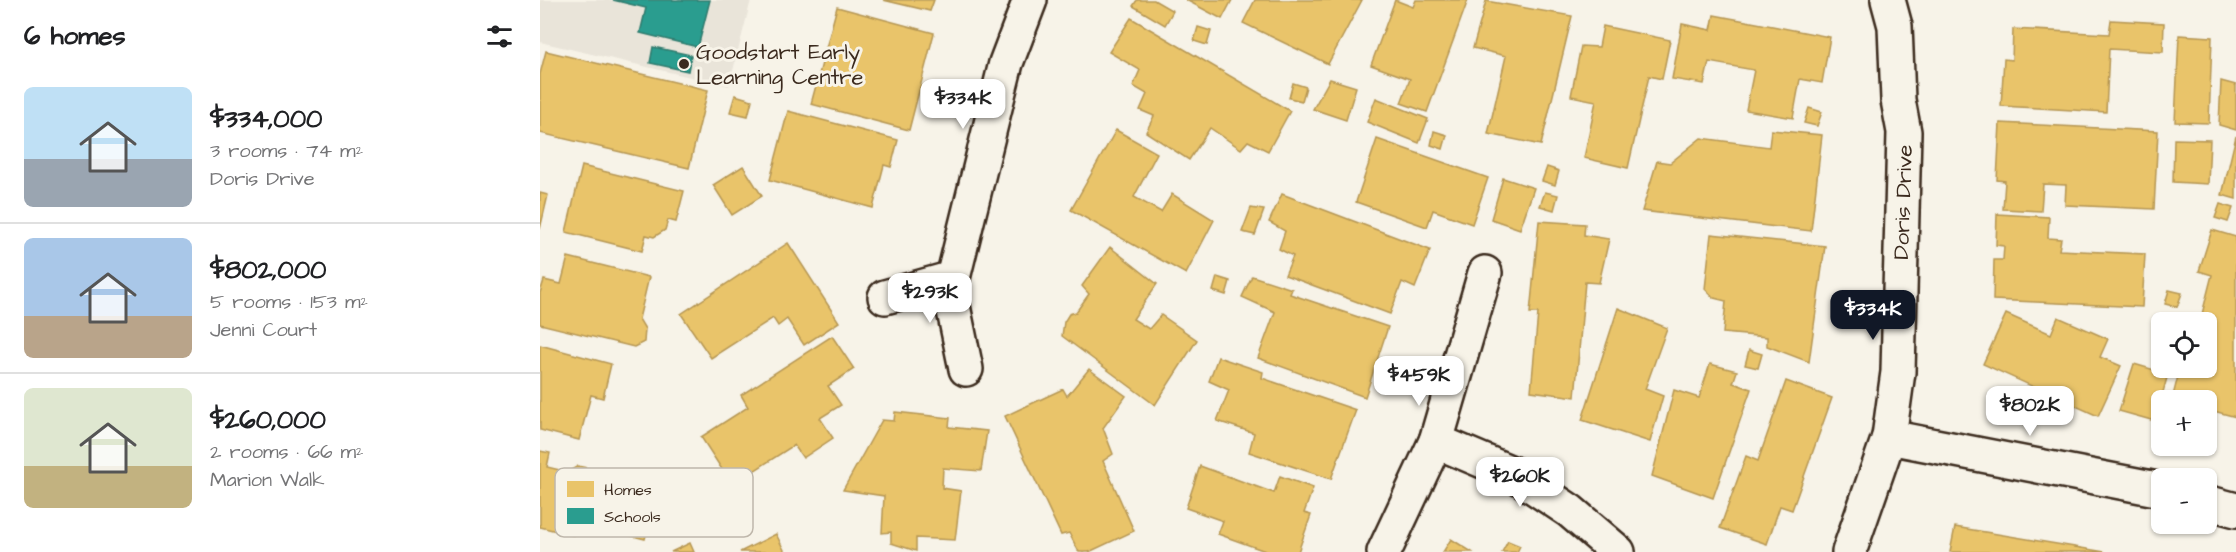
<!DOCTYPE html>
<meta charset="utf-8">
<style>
:root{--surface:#fff;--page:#f2f2f2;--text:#202124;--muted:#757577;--line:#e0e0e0;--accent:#111827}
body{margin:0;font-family:"Architects Daughter",sans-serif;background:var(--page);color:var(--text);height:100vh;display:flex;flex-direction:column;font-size:22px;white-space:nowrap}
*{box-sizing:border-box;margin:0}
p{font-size:20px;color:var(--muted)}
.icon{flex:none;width:33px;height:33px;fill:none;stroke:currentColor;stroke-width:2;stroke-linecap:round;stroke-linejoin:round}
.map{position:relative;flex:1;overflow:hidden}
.side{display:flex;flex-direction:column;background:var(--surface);width:540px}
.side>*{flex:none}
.tools{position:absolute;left:1611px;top:312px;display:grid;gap:12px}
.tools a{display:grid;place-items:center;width:66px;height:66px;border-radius:9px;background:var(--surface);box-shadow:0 2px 4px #0004;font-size:30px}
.price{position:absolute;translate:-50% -51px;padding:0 14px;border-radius:12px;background:#fff;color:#222;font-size:20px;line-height:39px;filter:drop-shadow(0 2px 3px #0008)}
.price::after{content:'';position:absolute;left:50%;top:36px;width:18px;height:14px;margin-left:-9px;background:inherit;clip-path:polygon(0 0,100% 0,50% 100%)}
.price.current{background:var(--accent);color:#fff}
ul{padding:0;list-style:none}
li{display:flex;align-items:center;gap:18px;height:150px;padding:0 24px}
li+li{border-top:2px solid var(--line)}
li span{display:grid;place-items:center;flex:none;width:168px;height:120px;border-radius:9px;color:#555}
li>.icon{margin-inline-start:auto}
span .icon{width:72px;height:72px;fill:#fffc;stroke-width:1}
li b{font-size:26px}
h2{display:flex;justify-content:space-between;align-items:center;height:72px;padding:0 24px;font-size:26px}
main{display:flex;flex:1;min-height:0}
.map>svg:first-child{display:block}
.built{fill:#e9e4d9}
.homes{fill:#e9c46a;stroke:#b59653;stroke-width:1.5}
.schools{fill:#2a9d8f;stroke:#2f7a6d;stroke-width:1.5}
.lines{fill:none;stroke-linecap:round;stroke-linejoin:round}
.street-casing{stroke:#3b2a1e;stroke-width:38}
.street{stroke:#f7f3e8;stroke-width:33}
.poi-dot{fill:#3b2a1e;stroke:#f7f3e8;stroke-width:2}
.labels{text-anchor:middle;stroke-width:6;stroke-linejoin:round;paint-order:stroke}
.poi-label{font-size:22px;fill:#3b2a1e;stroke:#f7f3e8;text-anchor:start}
.street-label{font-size:22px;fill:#3b2a1e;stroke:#f7f3e8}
.key{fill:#f7f3e8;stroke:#bfb7ab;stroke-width:1.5}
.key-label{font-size:16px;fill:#3b2a1e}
</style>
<main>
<section class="side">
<h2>6 homes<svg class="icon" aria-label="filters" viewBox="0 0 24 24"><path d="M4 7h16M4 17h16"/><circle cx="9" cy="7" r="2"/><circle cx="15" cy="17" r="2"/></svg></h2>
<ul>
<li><span style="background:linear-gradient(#bfe0f5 60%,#9aa5b1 0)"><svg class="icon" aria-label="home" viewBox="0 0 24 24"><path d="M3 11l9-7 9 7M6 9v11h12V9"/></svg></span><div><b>$334,000</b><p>3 rooms · 74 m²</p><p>Doris Drive</p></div></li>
<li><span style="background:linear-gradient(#a9c7e8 65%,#b9a48a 0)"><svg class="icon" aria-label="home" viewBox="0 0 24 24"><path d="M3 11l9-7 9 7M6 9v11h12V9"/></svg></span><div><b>$802,000</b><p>5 rooms · 153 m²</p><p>Jenni Court</p></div></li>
<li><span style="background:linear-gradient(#dfe7d0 65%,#c2b280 0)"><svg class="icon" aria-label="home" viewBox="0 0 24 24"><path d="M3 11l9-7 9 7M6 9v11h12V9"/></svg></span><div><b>$260,000</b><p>2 rooms · 66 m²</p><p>Marion Walk</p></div></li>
</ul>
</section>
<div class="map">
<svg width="1696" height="552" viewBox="0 0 1696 552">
<rect width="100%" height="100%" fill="#f7f3e8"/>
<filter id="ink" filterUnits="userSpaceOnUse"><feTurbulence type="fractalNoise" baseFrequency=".0167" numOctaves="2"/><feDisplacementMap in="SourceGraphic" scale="12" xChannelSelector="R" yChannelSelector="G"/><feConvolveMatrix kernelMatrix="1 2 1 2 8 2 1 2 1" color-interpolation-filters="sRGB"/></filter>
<g filter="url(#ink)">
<path class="built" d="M0 0H211L189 86 0 42Z"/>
<g class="homes">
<path d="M343 0H394L390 11Z"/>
<path d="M597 0H614L633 11 625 25 593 6Z"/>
<path d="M646 0H692L682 19Z"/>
<path d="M715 0H822L788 64 703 23Z"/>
<path d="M855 0 873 7 876 0H928L887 112 861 103 870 79 831 65Z"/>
<path d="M946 1 1032 16 1001 145 948 134 966 56 933 48Z"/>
<path d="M297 7 394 33 369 130 271 104Z"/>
<path d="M1174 15 1290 37 1282 83 1260 79 1253 118 1206 110 1214 70 1169 62 1164 84 1132 79 1142 24 1171 30Z"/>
<path d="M591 18 750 111 728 151 708 141 701 149 670 128 649 160 606 132 614 116 600 110 607 94 593 86 600 70 569 52Z"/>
<path d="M1571 20 1624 23 1623 52 1569 49 1566 112 1461 106 1464 59 1472 60 1473 29 1569 34Z"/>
<path d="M1063 26 1130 40 1122 79 1109 76 1088 168 1044 158 1056 101 1031 96 1041 46 1059 47Z"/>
<path d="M658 27 671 31 667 45 654 41Z"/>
<path d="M1639 35 1672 37 1669 123 1635 122Z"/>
<path d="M6 51 168 90 149 168 0 133V74Z"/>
<path d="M790 79 816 87 806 120 773 109Z"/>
<path d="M1681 81 1696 85V130L1679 125Z"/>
<path d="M753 83 766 87 762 101 749 98Z"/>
<path d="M195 95 212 100 208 116 190 112Z"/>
<path d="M836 98 888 119 879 143 827 122Z"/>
<path d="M1269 108 1282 112 1277 126 1264 123Z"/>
<path d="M248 111 358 140 351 167 344 165 333 208 230 180Z"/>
<path d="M1460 123 1618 131 1614 209 1525 205 1526 185 1503 184 1501 211 1463 209 1465 181 1457 180Z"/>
<path d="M576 130 617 153 594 197 621 212 632 194 674 220 646 274 531 210Z"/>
<path d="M1231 130 1282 135 1271 231 1102 211 1117 161 1130 163 1161 138 1229 147Z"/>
<path d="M894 131 907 135 903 149 891 145Z"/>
<path d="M1696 136V199L1682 195Z"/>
<path d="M837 139 948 178 932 224 893 210 887 227 816 202Z"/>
<path d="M1634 139 1670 140 1668 184 1633 182Z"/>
<path d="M42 166 144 191 136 222 128 220 125 230 114 237 106 235 102 251 26 232Z"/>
<path d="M203 166 222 196 192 215 173 185Z"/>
<path d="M1007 167 1019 171 1015 185 1002 181Z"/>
<path d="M963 178 994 188 980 229 951 219Z"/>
<path d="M1005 192 1018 195 1014 210 1000 206Z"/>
<path d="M0 193 8 195 0 229Z"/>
<path d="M742 194 890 250 875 288 862 282 850 314 745 275 753 256 739 249 745 231 729 222Z"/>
<path d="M1680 204 1693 208 1688 222 1675 218Z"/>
<path d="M711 208 724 210 715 235 702 232Z"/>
<path d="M1457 214 1509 217 1508 238 1521 239 1519 250 1605 254 1602 307 1453 300 1454 260H1463L1464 246 1456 245Z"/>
<path d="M999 221 1045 224 1044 235 1069 239 1059 283 1045 282 1035 397 991 391 998 313H990Z"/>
<path d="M1672 230 1696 237V417L1666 409V400H1632L1640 368H1666V322H1660L1672 275 1659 271Z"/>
<path d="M1171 234 1285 246 1269 362 1227 346V337L1183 333 1186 301 1174 298 1165 289Z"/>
<path d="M248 243 299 322 264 345 247 319 238 326 233 318 171 358 141 314Z"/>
<path d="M570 247 617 284 593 319 609 329 621 315 657 340 615 405 522 336 524 322 529 314 536 312 549 294 542 286Z"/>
<path d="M28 257 109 277 99 319 105 329 104 342 94 347 0 324V293L4 280 21 284Z"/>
<path d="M712 276 752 289 750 294 848 327 825 397 718 358 735 312 702 297Z"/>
<path d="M677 277 690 281 686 295 673 291Z"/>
<path d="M1629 290 1642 293 1637 307 1625 304Z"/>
<path d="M1078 308 1127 328 1105 389 1123 396 1110 442 1042 420Z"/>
<path d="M1466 314 1511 334 1518 317 1568 339 1560 357 1581 366 1558 416 1443 364Z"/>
<path d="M292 336 314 369 288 386 301 405 280 418 293 438 263 458 254 445 192 485 161 437 208 407 201 395Z"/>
<path d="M0 345 71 364 63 398 51 395 39 440 0 430Z"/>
<path d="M1209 350 1222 354 1218 368 1205 365Z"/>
<path d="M678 357 723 372 722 378 816 410 791 479 709 452 714 433 677 421 689 390 669 381Z"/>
<path d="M1170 364 1197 371 1193 383 1211 389 1173 498 1112 476 1134 390 1159 398Z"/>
<path d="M1594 364 1628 374 1615 421 1579 411Z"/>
<path d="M549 369 586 396 563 428 573 454 563 461 594 531 549 552H539L529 533 521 535 465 416 523 389 527 396Z"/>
<path d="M1246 381 1292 398 1252 510 1240 506 1227 544 1180 528 1206 456 1218 461Z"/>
<path d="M355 412 410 418 409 427 447 431 441 471 403 468 402 488 421 491 415 540 376 538V551L351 543V532L342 533 344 496 303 490 342 420 354 421Z"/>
<path d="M0 451 10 453 7 467 28 472 38 466 51 469 56 479 54 492 42 498 33 535 0 527Z"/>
<path d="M660 466 734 493 740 476 773 488 764 513 771 515 758 552H728L678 534 683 521 646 508Z"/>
<path d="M93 503 113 509 105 539 85 534Z"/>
<path d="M1415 527 1565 552H1410Z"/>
<path d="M236 534 245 552H200Z"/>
<path d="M911 539 932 552H903Z"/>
<path d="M968 541 980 546 977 552H962Z"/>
<path d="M150 543 154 552H131Z"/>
</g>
<g class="schools">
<path d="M73 0H170L158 47 100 33 106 8Z"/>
<path d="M113 47 151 55 148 71 110 63Z"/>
</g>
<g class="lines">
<defs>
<g id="street">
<path d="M413 278 466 63 490 0"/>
<path d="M345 297 413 278V306L426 369"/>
<path d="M1349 437 1622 490"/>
<path d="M896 441 976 475 1030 511 1078 552"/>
<path d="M1666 502 1696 510"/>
<path d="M844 552 896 441 945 273"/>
<path d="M1309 552 1349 437 1358 372 1364 132 1358 100 1355 26 1348 0"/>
</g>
</defs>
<use href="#street" class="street-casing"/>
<use href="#street" class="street"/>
</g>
</g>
<circle class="poi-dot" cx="144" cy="64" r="6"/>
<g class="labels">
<g class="poi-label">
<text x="156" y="59">Goodstart Early<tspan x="156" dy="25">Learning Centre</tspan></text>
</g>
<g class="street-label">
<text transform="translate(1362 202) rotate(-88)" y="8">Doris Drive</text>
</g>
</g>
<rect x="15" y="468" width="198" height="69" rx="9" class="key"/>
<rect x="27" y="481" width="27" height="16" fill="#e9c46a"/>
<rect x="27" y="508" width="27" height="16" fill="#2a9d8f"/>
<g class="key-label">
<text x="64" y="495">Homes</text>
<text x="64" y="522">Schools</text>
</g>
</svg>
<div class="tools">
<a><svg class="icon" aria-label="locate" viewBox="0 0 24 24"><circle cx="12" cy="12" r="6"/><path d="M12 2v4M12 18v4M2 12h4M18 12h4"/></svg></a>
<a>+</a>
<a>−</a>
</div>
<b class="price" style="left:423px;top:130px">$334K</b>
<b class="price" style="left:390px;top:324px">$293K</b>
<b class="price current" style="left:1333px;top:341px">$334K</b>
<b class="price" style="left:879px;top:407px">$459K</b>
<b class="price" style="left:1490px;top:437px">$802K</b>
<b class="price" style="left:980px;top:508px">$260K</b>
</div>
</main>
